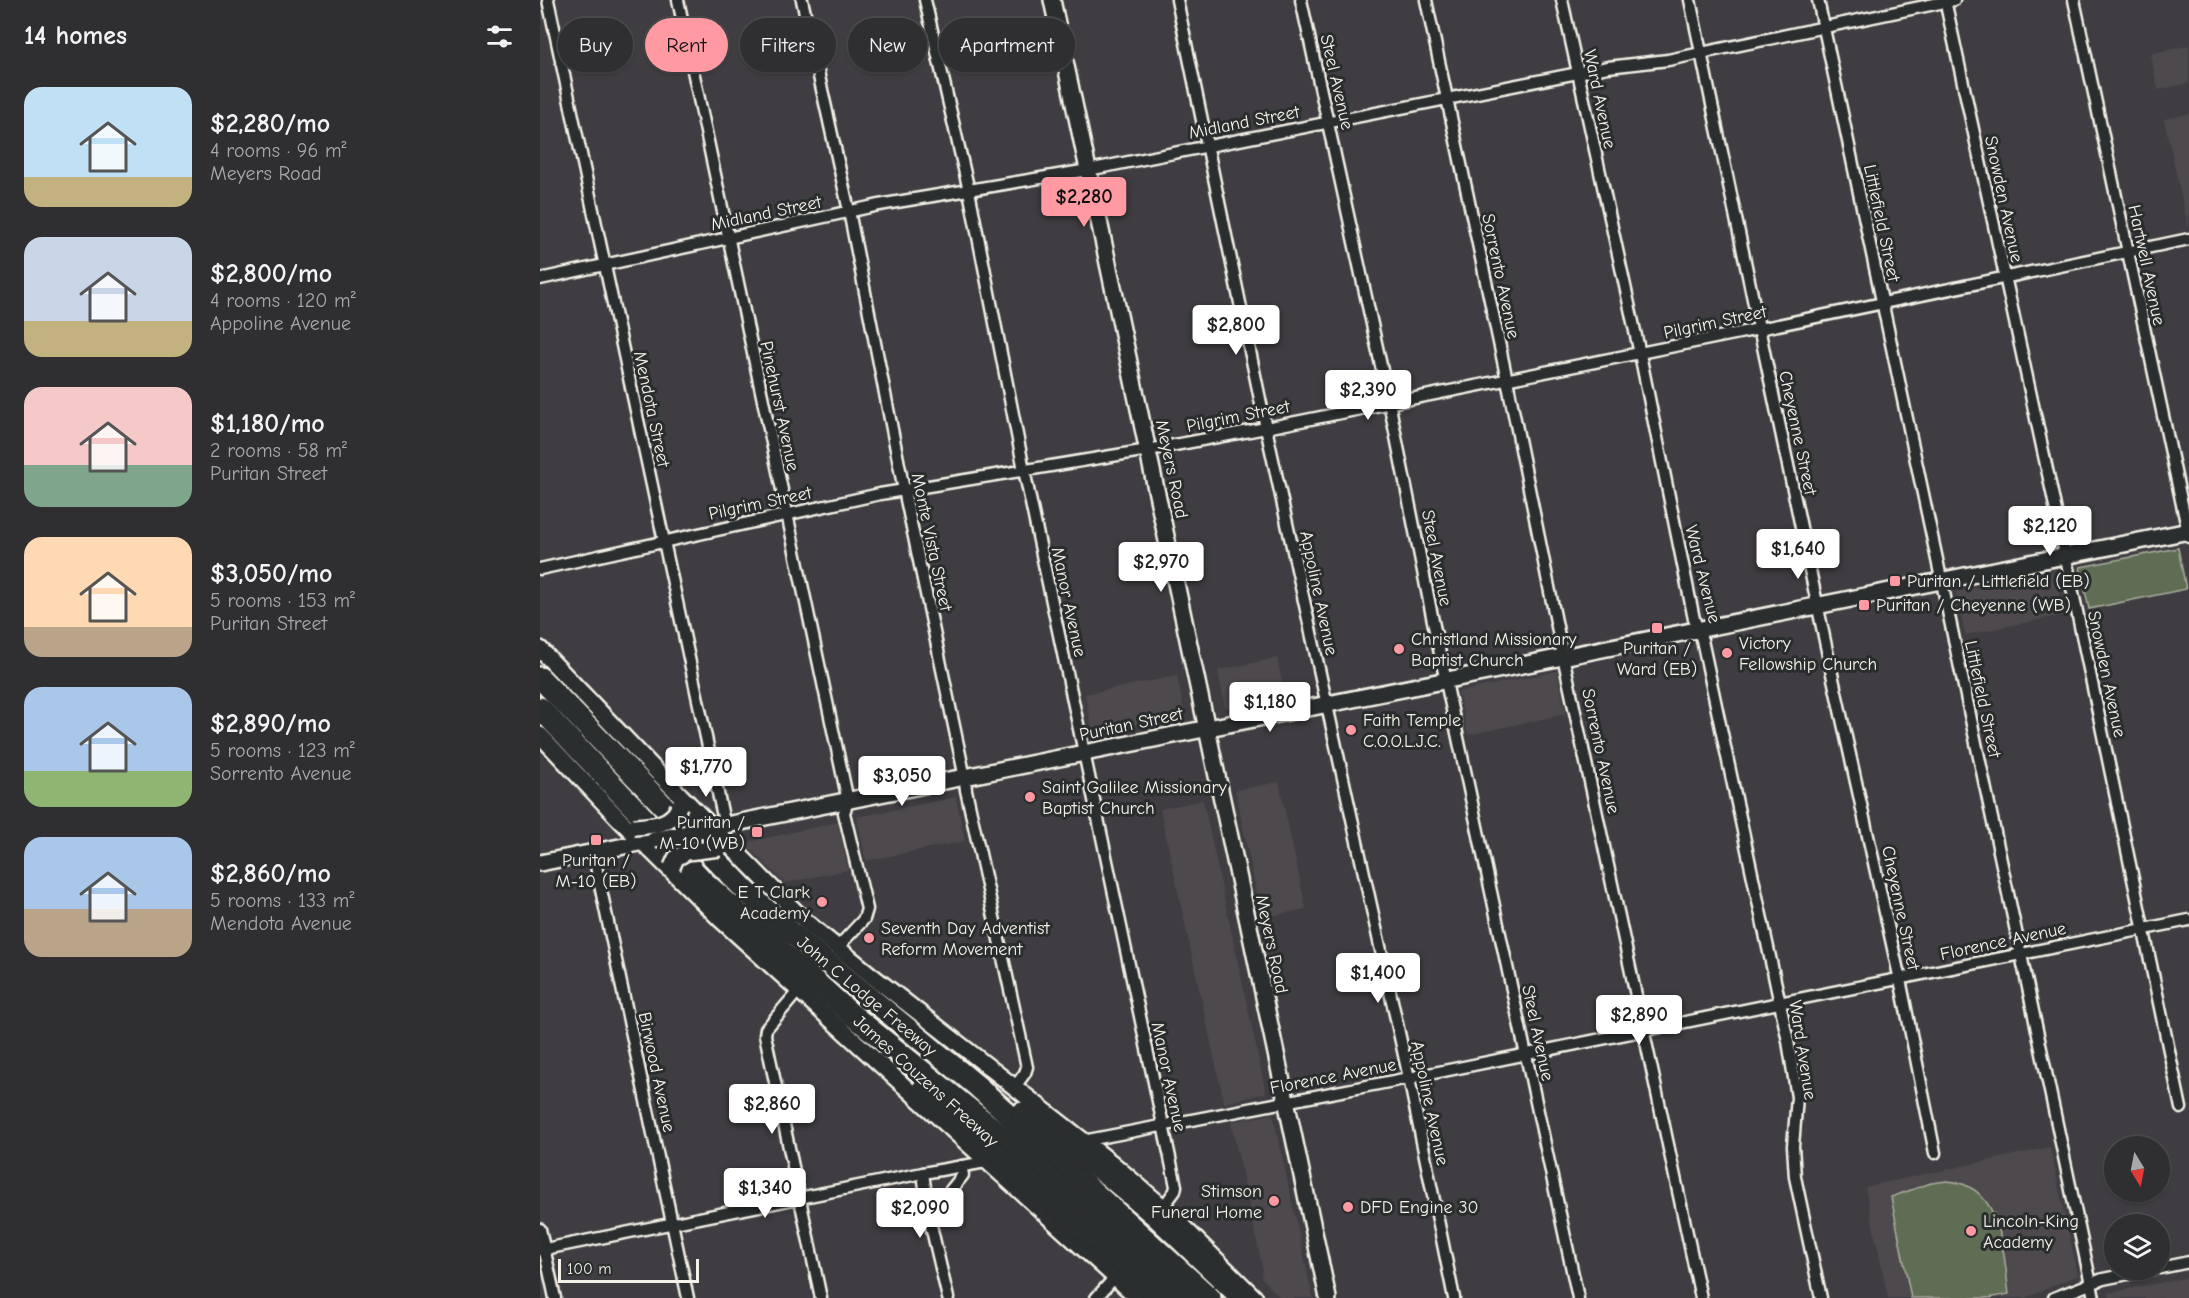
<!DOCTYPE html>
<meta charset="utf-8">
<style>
:root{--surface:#2f2e31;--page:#373639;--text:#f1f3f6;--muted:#a7a8ab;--line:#4a4a4d;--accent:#ff9aa2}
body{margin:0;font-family:"Comic Neue",sans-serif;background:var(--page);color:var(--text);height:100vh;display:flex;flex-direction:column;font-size:22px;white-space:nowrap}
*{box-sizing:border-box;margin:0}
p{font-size:20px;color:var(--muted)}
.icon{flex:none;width:33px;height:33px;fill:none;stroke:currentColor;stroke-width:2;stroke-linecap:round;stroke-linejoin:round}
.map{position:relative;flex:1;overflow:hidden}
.side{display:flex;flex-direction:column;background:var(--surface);width:540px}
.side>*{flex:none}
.guide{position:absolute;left:18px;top:18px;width:570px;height:54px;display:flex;gap:12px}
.needle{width:39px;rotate:170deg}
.tools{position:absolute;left:1564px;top:1136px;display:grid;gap:12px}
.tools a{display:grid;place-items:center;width:66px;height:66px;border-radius:50%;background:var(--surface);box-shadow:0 2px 4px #0004,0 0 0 2px var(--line);font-size:30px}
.scale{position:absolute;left:18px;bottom:15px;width:141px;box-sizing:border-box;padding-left:6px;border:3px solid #f4f1e8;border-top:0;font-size:16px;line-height:21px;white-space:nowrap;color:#f4f1e8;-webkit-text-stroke:4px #2a2d2e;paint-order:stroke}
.price{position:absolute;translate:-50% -51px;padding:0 14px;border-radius:6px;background:#fff;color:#222;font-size:20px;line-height:39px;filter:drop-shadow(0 2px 3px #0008)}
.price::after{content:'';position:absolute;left:50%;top:36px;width:18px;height:14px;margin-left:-9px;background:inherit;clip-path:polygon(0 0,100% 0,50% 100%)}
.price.active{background:var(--accent);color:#111}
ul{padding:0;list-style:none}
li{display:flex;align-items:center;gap:18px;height:150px;padding:0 24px}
li span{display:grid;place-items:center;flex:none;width:168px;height:120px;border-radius:18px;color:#555}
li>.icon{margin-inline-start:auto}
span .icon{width:72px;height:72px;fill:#fffc;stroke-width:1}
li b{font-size:26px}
h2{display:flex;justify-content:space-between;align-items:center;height:72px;padding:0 24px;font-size:26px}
.chip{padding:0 21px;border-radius:27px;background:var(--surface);box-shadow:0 2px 4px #0004,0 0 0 2px var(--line);font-size:21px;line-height:54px}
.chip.active{background:var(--accent);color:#111}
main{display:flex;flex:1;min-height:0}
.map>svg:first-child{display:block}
.built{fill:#4e484e}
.green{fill:#616d54;stroke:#aaaf9e;stroke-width:1.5}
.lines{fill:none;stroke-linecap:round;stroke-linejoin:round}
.street-casing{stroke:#f4f1e8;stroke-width:15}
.secondary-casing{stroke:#f4f1e8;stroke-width:20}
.highway-casing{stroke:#f4f1e8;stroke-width:26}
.street{stroke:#2a2d2e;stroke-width:10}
.secondary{stroke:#2a2d2e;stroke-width:15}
.highway{stroke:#2a2d2e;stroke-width:21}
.secondary-bridge-casing{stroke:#f4f1e8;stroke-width:20;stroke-linecap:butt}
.secondary-bridge{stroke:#2a2d2e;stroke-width:15}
.poi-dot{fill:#ff9aa2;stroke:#2a2d2e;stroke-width:2}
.labels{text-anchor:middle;stroke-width:6;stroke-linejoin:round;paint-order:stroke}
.street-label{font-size:18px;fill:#f4f1e8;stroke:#2a2d2e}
.poi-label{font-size:18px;fill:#f4f1e8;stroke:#2a2d2e;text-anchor:start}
</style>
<main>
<section class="side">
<h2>14 homes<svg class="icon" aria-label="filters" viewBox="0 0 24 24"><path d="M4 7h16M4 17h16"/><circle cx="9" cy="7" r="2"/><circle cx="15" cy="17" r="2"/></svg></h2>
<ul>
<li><span style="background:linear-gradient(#bfe0f5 75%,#c2b280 0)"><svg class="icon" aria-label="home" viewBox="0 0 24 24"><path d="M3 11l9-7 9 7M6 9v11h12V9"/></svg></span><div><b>$2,280/mo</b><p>4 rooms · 96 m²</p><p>Meyers Road</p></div></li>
<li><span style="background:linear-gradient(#c9d6e8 70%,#c2b280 0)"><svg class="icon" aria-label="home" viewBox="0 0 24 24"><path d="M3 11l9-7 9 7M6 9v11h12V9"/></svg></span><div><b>$2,800/mo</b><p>4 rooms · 120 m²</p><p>Appoline Avenue</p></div></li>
<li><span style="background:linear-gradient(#f6c9c9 65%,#7fa58c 0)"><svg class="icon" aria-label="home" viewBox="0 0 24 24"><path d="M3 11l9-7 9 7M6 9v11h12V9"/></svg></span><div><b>$1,180/mo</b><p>2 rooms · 58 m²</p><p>Puritan Street</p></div></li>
<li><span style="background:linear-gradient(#ffd9b3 75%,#b9a48a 0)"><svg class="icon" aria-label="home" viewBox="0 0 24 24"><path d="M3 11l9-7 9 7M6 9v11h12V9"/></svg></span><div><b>$3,050/mo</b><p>5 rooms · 153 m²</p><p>Puritan Street</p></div></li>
<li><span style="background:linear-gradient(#a9c7e8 70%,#8fb573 0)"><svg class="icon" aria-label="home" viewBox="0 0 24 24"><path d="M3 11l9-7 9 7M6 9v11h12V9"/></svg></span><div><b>$2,890/mo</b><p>5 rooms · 123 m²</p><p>Sorrento Avenue</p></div></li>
<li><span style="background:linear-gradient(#a9c7e8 60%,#b9a48a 0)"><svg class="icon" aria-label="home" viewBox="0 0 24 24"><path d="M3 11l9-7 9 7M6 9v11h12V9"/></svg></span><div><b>$2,860/mo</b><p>5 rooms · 133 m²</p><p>Mendota Avenue</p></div></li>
</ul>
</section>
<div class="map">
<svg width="1649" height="1298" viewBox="0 0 1649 1298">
<rect width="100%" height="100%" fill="#3f3d41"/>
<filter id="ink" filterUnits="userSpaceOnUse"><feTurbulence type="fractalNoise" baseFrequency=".0167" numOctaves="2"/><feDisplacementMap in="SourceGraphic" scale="12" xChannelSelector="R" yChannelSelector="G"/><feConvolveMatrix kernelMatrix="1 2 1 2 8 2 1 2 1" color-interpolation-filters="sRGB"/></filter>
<g filter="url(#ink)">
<g class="built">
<path d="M1649 45V83L1618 90 1610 54Z"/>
<path d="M1649 114V227H1648L1624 119Z"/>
<path d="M1515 572 1523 615 1425 635 1416 592Z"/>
<path d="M737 658 745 696 685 708 678 670Z"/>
<path d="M1017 671 1026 714 928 735 918 692Z"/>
<path d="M637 676 645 715 553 734 545 694Z"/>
<path d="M739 782 766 909 722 918 695 790Z"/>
<path d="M416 797 425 841 326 861 317 817Z"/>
<path d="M663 800 726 1093 684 1103 620 809Z"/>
<path d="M298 822 308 870 245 883 204 843Z"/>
<path d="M733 1114 773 1298H740L721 1277 723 1270 691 1122Z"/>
<path d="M1510 1147 1538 1275 1486 1298H1348L1325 1187Z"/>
<path d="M1649 1277V1298H1570L1569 1293Z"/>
</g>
<g class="green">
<path d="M1638 548 1646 589 1549 609 1540 567Z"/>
<path d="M1407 1181C1463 1184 1463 1252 1469 1294L1449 1298H1371L1351 1197 1391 1183Z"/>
</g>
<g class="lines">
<defs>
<g id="street">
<path d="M8 0 185 826"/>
<path d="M138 0 308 801 304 813 327 909 324 919 297 948"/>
<path d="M262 0 309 211 364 490 425 778 426 790 487 1067 485 1073 474 1088"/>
<path d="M385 0 429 191 484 470 636 1186 635 1191 623 1207"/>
<path d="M637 0 726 428 869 1078 914 1298"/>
<path d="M761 0 849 402 893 621 1038 1298"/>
<path d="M886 0 967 380 1023 656 1161 1298"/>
<path d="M1022 0 1100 354 1154 619 1162 640 1248 1041 1257 1097 1253 1146 1255 1177 1281 1298"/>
<path d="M1150 0 1290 665 1362 989 1395 1153"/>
<path d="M1278 0 1554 1298"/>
<path d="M1405 0 1513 497 1641 1108"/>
<path d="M1534 0 1649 537"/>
<path d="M0 279 339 205 548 170 1068 67 1128 60 1414 0"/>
<path d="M0 569 340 494 608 450 726 428 1219 329 1649 239"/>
<path d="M53 852 148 1298"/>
<path d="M259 990 226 1029 225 1035 281 1298"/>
<path d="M543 1141 869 1078 1649 920"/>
<path d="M383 1173 389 1217 408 1298"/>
<path d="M389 1217 423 1175 421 1166"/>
<path d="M0 1229 15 1298"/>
<path d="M0 1250 383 1173 446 1162"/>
<path d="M1620 1268 1649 1262"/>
<path d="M556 1298 575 1277"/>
<path d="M1514 1298 1563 1279 1613 1269"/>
</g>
<g id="secondary">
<path d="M512 0 788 1298"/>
<path d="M0 649 119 774 266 922 332 976 573 1164 623 1207 715 1298"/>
<path d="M0 735 81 821 180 919 598 1298"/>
<path d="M161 830 1649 531"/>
<path d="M0 863 109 841"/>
</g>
<g id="highway">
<path d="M0 678 207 892 248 930 437 1086 670 1298"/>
<path d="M0 708 163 881 310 1013 462 1136 595 1251 645 1298"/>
<path d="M383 1089 591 1270 619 1298"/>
<path d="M482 1113 569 1176 616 1216 702 1298"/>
</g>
</defs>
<use href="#street" class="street-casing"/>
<use href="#secondary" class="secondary-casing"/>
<use href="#highway" class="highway-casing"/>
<use href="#street" class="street"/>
<use href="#secondary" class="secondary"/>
<use href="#highway" class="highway"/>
<defs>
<g id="secondary-bridge">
<path d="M94 827C111 826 133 825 139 806"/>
<path d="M114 840 161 830"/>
<path d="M132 867 136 858 147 852 180 848"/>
</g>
</defs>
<use href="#secondary-bridge" class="secondary-bridge-casing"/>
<use href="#secondary-bridge" class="secondary-bridge"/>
</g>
</g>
<g class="poi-dot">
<rect x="1349" y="575" width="12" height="12" rx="3"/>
<rect x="1318" y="599" width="12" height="12" rx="3"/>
<rect x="1111" y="622" width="12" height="12" rx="3"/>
<circle cx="859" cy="649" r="6"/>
<circle cx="1187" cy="653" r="6"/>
<circle cx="811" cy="730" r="6"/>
<circle cx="490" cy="797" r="6"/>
<rect x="211" y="826" width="12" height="12" rx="3"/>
<rect x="50" y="834" width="12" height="12" rx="3"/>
<circle cx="282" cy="902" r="6"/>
<circle cx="329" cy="938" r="6"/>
<circle cx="734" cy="1201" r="6"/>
<circle cx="808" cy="1207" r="6"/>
<circle cx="1431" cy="1231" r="6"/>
</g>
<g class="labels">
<g class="street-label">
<text transform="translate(797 82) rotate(77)" y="6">Steel Avenue</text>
<text transform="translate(1060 99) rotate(78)" y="6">Ward Avenue</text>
<text transform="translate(704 122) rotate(-11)" y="6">Midland Street</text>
<text transform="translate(1464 199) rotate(78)" y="6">Snowden Avenue</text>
<text transform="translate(226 213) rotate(-12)" y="6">Midland Street</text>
<text transform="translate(1342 223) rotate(78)" y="6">Littlefield Street</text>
<text transform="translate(1607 265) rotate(78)" y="6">Hartwell Avenue</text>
<text transform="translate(961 276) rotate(78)" y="6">Sorrento Avenue</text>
<text transform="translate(1175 322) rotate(-12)" y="6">Pilgrim Street</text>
<text transform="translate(240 406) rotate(78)" y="6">Pinehurst Avenue</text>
<text transform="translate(112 409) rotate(78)" y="6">Mendota Street</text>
<text transform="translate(698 416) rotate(-11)" y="6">Pilgrim Street</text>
<text transform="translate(1258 433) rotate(78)" y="6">Cheyenne Street</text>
<text transform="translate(632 469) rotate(78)" y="6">Meyers Road</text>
<text transform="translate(220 503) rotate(-12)" y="6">Pilgrim Street</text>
<text transform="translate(392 542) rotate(78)" y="6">Monte Vista Street</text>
<text transform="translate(897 558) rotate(79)" y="6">Steel Avenue</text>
<text transform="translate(1163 574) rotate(76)" y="6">Ward Avenue</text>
<text transform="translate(779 593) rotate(78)" y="6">Appoline Avenue</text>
<text transform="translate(529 602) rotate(78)" y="6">Manor Avenue</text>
<text transform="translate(1567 674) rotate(78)" y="6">Snowden Avenue</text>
<text transform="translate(1443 699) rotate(78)" y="6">Littlefield Street</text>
<text transform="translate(591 724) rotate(-12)" y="6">Puritan Street</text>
<text transform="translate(1061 751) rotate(78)" y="6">Sorrento Avenue</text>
<text transform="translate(1361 908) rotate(78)" y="6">Cheyenne Street</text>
<text transform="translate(1463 941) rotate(-12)" y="6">Florence Avenue</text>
<text transform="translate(732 944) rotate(78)" y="6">Meyers Road</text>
<text transform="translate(327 996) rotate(40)" y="6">John C Lodge Freeway</text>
<text transform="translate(998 1033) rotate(78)" y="6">Steel Avenue</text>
<text transform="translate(1263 1050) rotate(81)" y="6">Ward Avenue</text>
<text transform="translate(117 1072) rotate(78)" y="6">Birwood Avenue</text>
<text transform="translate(793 1076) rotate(-11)" y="6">Florence Avenue</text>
<text transform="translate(629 1077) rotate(78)" y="6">Manor Avenue</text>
<text transform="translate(386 1081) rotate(42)" y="6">James Couzens Freeway</text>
<text transform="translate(890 1103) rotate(78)" y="6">Appoline Avenue</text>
</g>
<g class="poi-label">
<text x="1367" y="587">Puritan / Littlefield (EB)</text>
<text x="1336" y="611">Puritan / Cheyenne (WB)</text>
<text x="871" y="645">Christland Missionary<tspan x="871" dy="21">Baptist Church</tspan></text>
<text x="1199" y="649">Victory<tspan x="1199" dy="21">Fellowship Church</tspan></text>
<text x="1117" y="654" text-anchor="middle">Puritan /<tspan x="1117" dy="21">Ward (EB)</tspan></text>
<text x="823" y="726">Faith Temple<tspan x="823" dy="21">C.O.O.L.J.C.</tspan></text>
<text x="502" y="793">Saint Galilee Missionary<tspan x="502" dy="21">Baptist Church</tspan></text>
<text x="205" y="828" text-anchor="end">Puritan /<tspan x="205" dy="21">M-10 (WB)</tspan></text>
<text x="56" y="866" text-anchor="middle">Puritan /<tspan x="56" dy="21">M-10 (EB)</tspan></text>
<text x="270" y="898" text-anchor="end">E T Clark<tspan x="270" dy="21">Academy</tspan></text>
<text x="341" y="934">Seventh Day Adventist<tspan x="341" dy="21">Reform Movement</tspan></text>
<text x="722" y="1197" text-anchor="end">Stimson<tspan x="722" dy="21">Funeral Home</tspan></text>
<text x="820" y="1213">DFD Engine 30</text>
<text x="1443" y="1227">Lincoln-King<tspan x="1443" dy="21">Academy</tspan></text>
</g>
</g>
</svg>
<div class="tools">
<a><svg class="needle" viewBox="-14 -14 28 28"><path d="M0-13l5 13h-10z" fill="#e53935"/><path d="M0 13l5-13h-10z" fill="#a7a8ab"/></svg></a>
<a><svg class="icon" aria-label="layers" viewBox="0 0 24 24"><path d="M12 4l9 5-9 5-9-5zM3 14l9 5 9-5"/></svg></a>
</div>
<div class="scale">100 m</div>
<b class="price active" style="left:544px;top:228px">$2,280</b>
<b class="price" style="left:696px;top:356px">$2,800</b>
<b class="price" style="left:828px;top:421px">$2,390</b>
<b class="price" style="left:1510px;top:557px">$2,120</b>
<b class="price" style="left:1258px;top:580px">$1,640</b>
<b class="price" style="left:621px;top:593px">$2,970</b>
<b class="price" style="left:730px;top:733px">$1,180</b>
<b class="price" style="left:166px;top:798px">$1,770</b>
<b class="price" style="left:362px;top:807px">$3,050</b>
<b class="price" style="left:838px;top:1004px">$1,400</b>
<b class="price" style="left:1099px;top:1046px">$2,890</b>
<b class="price" style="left:232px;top:1135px">$2,860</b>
<b class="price" style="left:225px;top:1219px">$1,340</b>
<b class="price" style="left:380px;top:1239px">$2,090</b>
<div class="guide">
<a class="chip">Buy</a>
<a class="chip active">Rent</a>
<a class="chip">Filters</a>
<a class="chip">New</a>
<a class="chip">Apartment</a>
</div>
</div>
</main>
